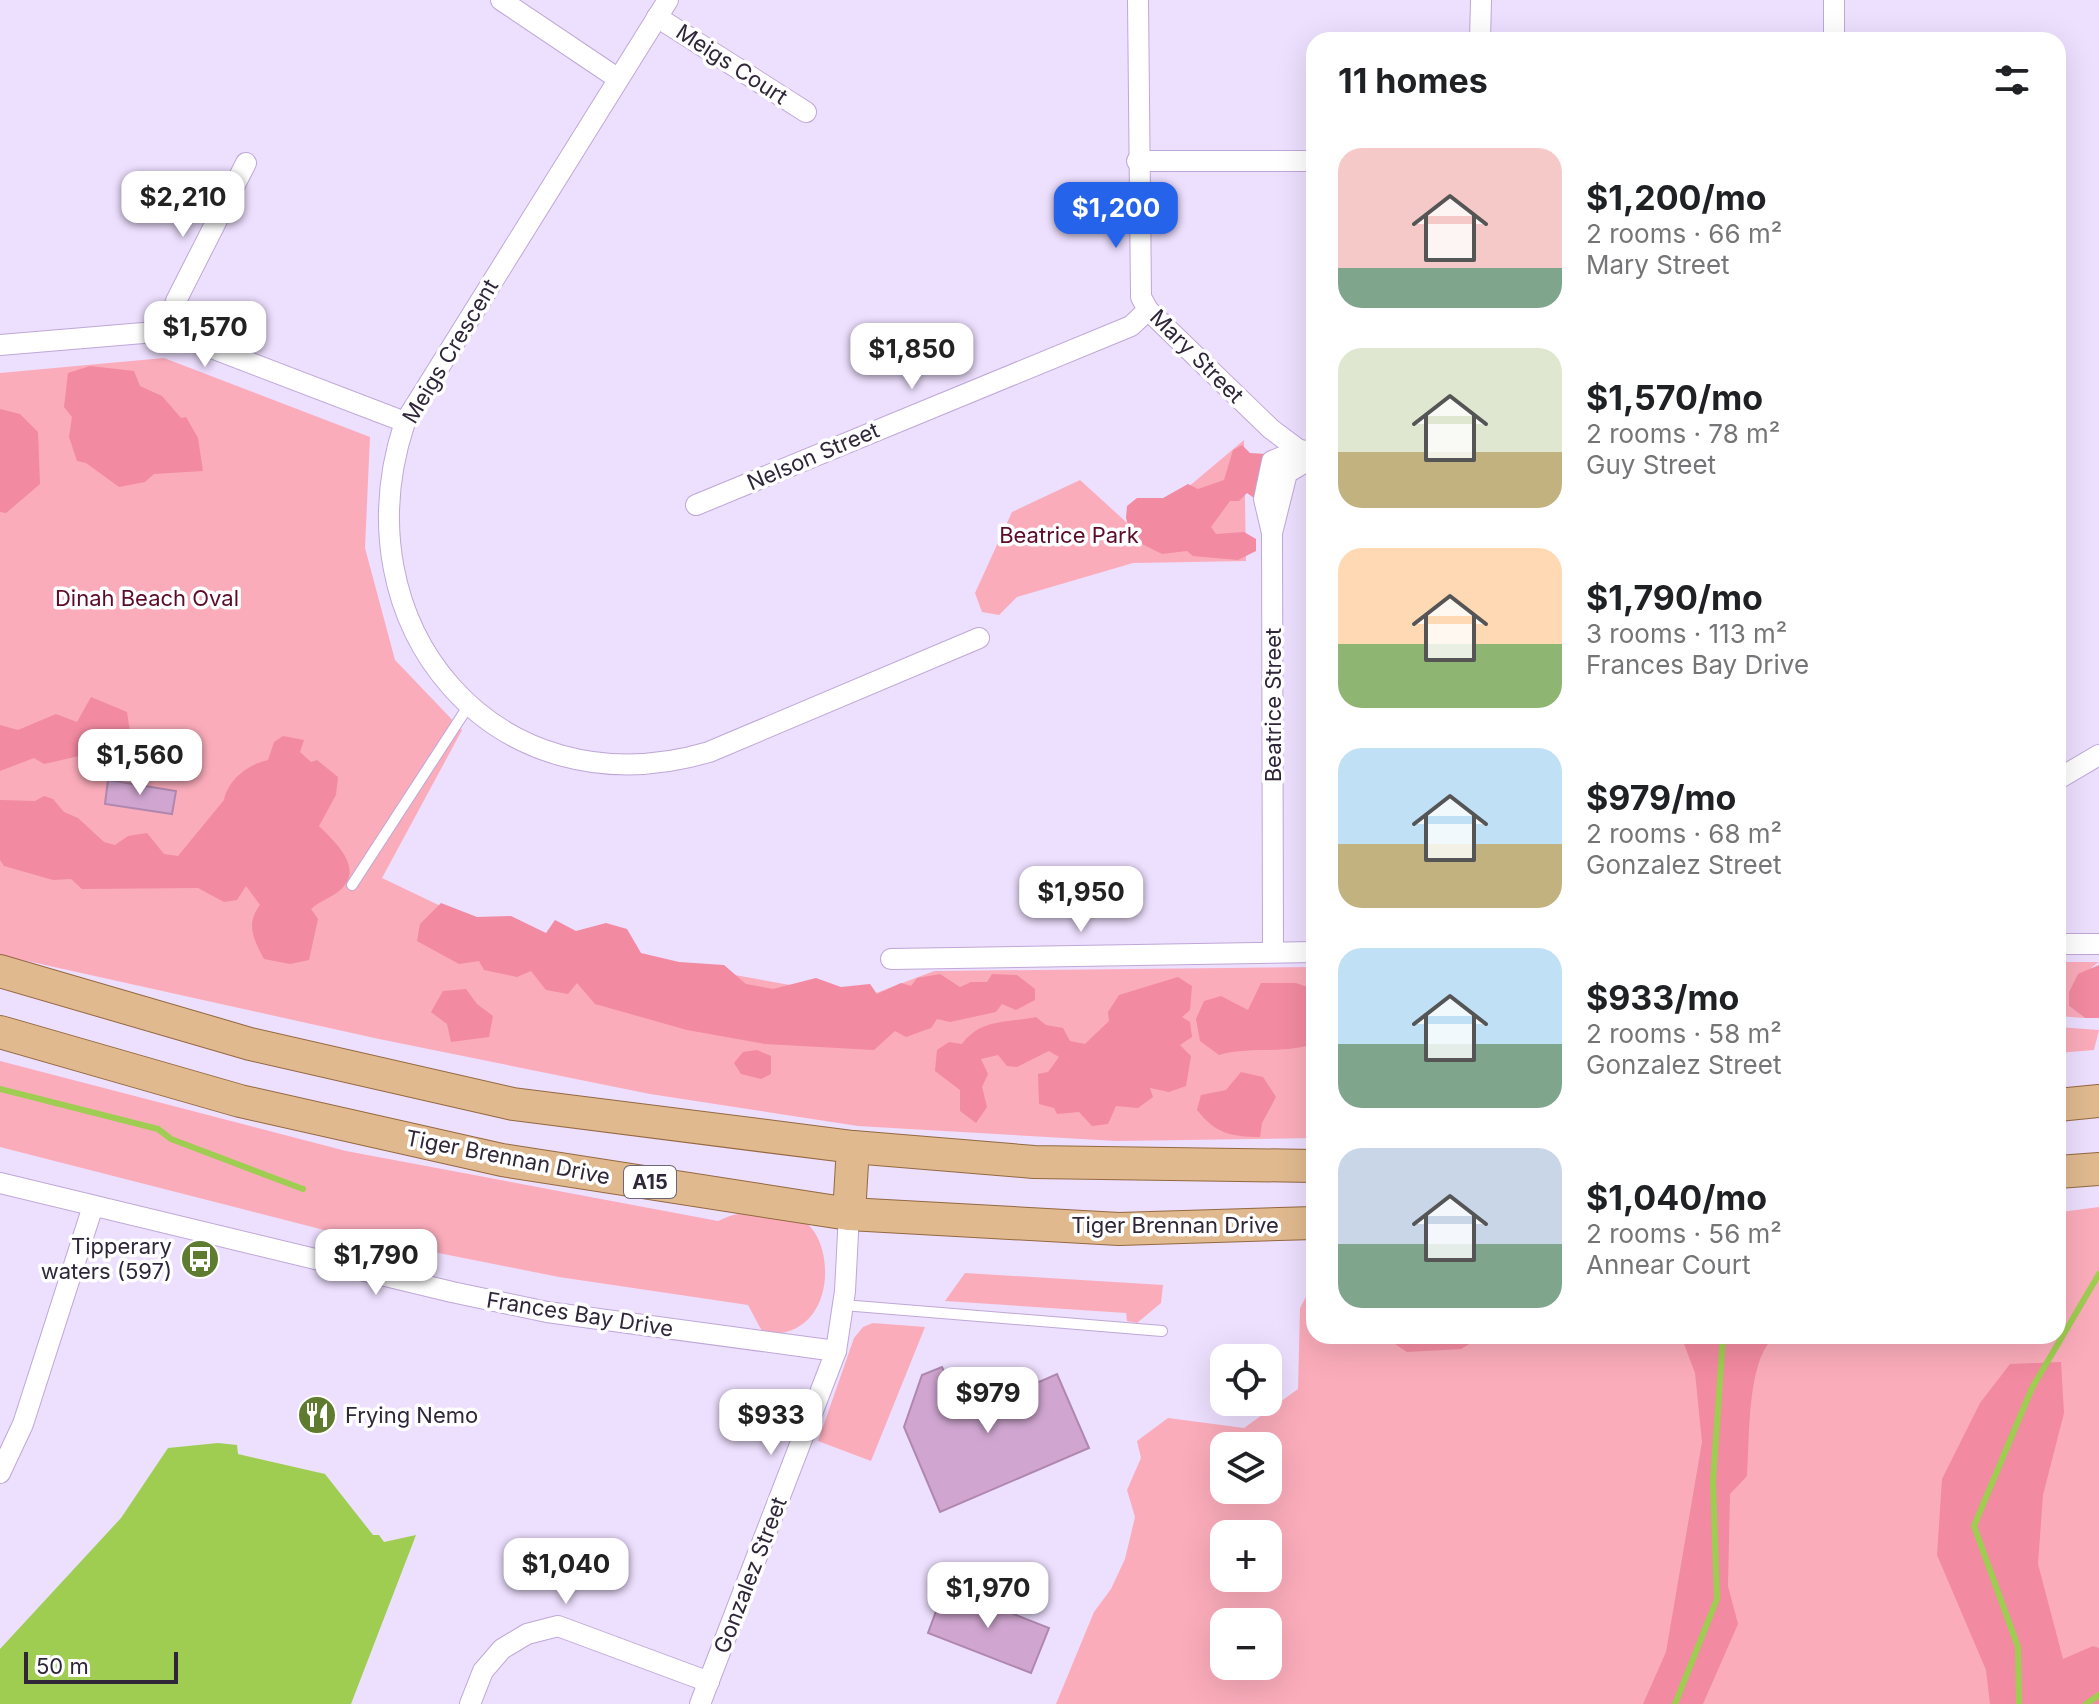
<!DOCTYPE html>
<meta charset="utf-8">
<style>
:root{--surface:#fff;--page:#f2f2f2;--text:#202124;--muted:#757577;--accent:#2563eb}
body{margin:0;font-family:Inter,sans-serif;background:var(--page);color:var(--text);height:100vh;display:flex;flex-direction:column;font-size:30px;white-space:nowrap}
*{box-sizing:border-box;margin:0}
p{font-size:26px;color:var(--muted)}
.icon{flex:none;width:44px;height:44px;fill:none;stroke:currentColor;stroke-width:2;stroke-linecap:round;stroke-linejoin:round}
.map{position:relative;flex:1;overflow:hidden}
.side{position:absolute;left:1306px;top:32px;width:760px;height:1312px;display:flex;flex-direction:column;background:var(--surface);border-radius:24px;box-shadow:0 8px 32px #0002}
.side>*{flex:none}
.controls{position:absolute;left:1210px;top:1344px;display:grid;gap:16px}
.controls a{display:grid;place-items:center;width:72px;height:72px;border-radius:16px;background:var(--surface);box-shadow:0 8px 32px #0002;font-size:40px}
.scale{position:absolute;left:24px;bottom:20px;width:154px;box-sizing:border-box;padding-left:8px;border:4px solid #2f2639;border-top:0;font-size:22px;line-height:28px;white-space:nowrap;color:#2f2639;-webkit-text-stroke:6px #fff;paint-order:stroke}
.price{position:absolute;translate:-50% -68px;padding:0 18px;border-radius:16px;background:#fff;color:#222;font-size:26px;line-height:52px;filter:drop-shadow(0 2px 4px #0008)}
.price::after{content:'';position:absolute;left:50%;top:48px;width:24px;height:18px;margin-left:-12px;background:inherit;clip-path:polygon(0 0,100% 0,50% 100%)}
.price.active{background:var(--accent);color:#fff}
ul{padding:0;list-style:none}
li{display:flex;align-items:center;gap:24px;height:200px;padding:0 32px}
li span{display:grid;place-items:center;flex:none;width:224px;height:160px;border-radius:24px;color:#555}
li>.icon{margin-inline-start:auto}
span .icon{width:96px;height:96px;fill:#fffc;stroke-width:1}
li b{font-size:34px}
h2{display:flex;justify-content:space-between;align-items:center;height:96px;padding:0 32px;font-size:34px}
.map>svg:first-child{display:block}
.green{fill:#fbacbb;fill-rule:evenodd}
.forest{fill:#f28aa1}
.water{fill:#9fcd51}
.lines{fill:none;stroke-linecap:round;stroke-linejoin:round}
.stream{stroke:#9fcd51;stroke-width:6}
.building{fill:#d0a6d0;stroke:#af87af;stroke-width:2}
.lane-casing{stroke:#bfa7d8;stroke-width:12}
.street-casing{stroke:#bfa7d8;stroke-width:22}
.primary-casing{stroke:#946840;stroke-width:34}
.lane{stroke:#fff;stroke-width:10}
.street{stroke:#fff;stroke-width:20}
.primary{stroke:#e0b98f;stroke-width:32}
.labels{text-anchor:middle;stroke-width:7;stroke-linejoin:round;paint-order:stroke}
.shield{fill:#fff;stroke:#6d6774;stroke-width:2}
.shield-label{font-size:20px;font-weight:bold;fill:#2f2639}
.street-label{font-size:22px;fill:#2f2639;stroke:#fff}
.park-label{font-size:22px;fill:#5c0b28;stroke:#fff}
.poi-label{font-size:22px;fill:#2f2639;stroke:#fff;text-anchor:end}
</style>
<div class="map">
<svg width="2099" height="1704" viewBox="0 0 2099 1704">
<rect width="100%" height="100%" fill="#eddffe"/>
<g class="green">
<path d="M164 358 370 437 365 548 395 660 462 730 382 878 495 932 863 998 934 971 1314 967V1138L1116 1141 858 1126 650 1094 379 1039 0 955V373Z"/>
<path d="M1244 440 1246 561 1133 563 1017 597 999 615 982 612 975 593 1012 512 1080 480 1136 531Z"/>
<path d="M2058 962H2099L2092 967 2069 1006 2085 1018 2058 1016Z"/>
<path d="M2058 1027 2099 1030 2094 1050 2058 1053Z"/>
<path d="M0 1061 346 1151 718 1221C738 1211 749 1212 771 1216 780 1217 794 1216 802 1220 838 1240 837 1342 763 1333L748 1305 559 1277 328 1231 0 1147Z"/>
<path d="M2099 1207V1704H1056L1094 1612 1111 1589 1125 1559 1135 1517 1127 1490 1141 1458 1137 1441 1168 1418 1244 1428 1298 1389 1300 1308 1314 1282V1336H2058V1216L2061 1212ZM1224 1446H1268V1490H1224ZM1224 1534H1268V1578H1224ZM1224 1622H1268V1666H1224Z"/>
<path d="M965 1273 1163 1285 1161 1303 1137 1323 1127 1321 1126 1313 945 1301Z"/>
<path d="M873 1323 925 1327 871 1461 818 1441 854 1338 863 1327Z"/>
</g>
<g class="forest">
<path d="M90 366 134 371 140 386 162 396 181 418 186 417 198 438 203 471 154 474 145 482 119 487 86 463 77 461 69 437 72 417 64 407 68 373Z"/>
<path d="M0 409 20 414 38 432 40 484 6 513 0 512Z"/>
<path d="M1242 445 1250 453 1266 454 1264 480 1254 498 1247 493 1239 501H1230L1211 527 1216 534 1244 532 1256 539V551L1238 560 1193 556 1187 551 1162 554 1132 539 1126 518 1127 506 1137 498H1163L1188 484 1198 489 1224 480 1233 450Z"/>
<path d="M91 697 127 712 133 752 92 750 84 744 79 756 44 764 34 758 0 771V725L18 730 56 714 77 722Z"/>
<path d="M283 736 304 740 300 752 311 762 317 760 338 777 336 795 319 826C335 842 366 869 339 891 330 898 320 901 311 909L318 919 309 960 290 964 264 959C254 940 245 924 260 905L246 886 237 900 224 902 198 888 82 889 71 879 53 880 4 866 0 860V800L35 801 44 796 53 799 64 812 78 818 104 842 115 845 128 836 147 833 164 854 178 856 224 800C228 779 249 764 268 760L274 742Z"/>
<path d="M441 903 477 917 511 916 546 933 555 920 576 931 606 923 627 929 641 953 679 962 724 965 746 984 773 989 816 978 841 987 870 984 877 994 901 983 911 986 917 978 940 974 960 987 971 982H987L992 974 1017 975 1035 989V1000L1016 1010 1002 1004 996 1012 950 1022 937 1019 931 1028 906 1037 895 1031 874 1050 765 1044 687 1030 595 1004 577 983 568 994 546 990 531 971 517 977 484 970 479 961 459 964 417 941 420 924Z"/>
<path d="M2099 965V1018H2085L2069 1006V992L2078 974Z"/>
<path d="M1178 977 1192 986 1190 1010 1182 1017 1190 1022 1192 1037 1180 1045 1191 1056 1186 1086 1169 1092 1150 1088 1153 1097 1138 1108 1116 1106 1108 1124 1092 1126 1079 1112 1057 1114 1054 1108 1039 1104 1038 1074 1048 1072 1059 1057 1049 1051 1017 1067 1007 1066 998 1055 981 1059 988 1074 982 1087 987 1107 976 1123 960 1111V1090L935 1071 937 1050 949 1042 962 1044C981 1018 1008 1023 1036 1017L1046 1025 1063 1028 1070 1041 1085 1044 1109 1021 1108 1012 1119 995Z"/>
<path d="M1261 983H1296L1313 989 1314 1031 1307 1046C1277 1053 1248 1047 1219 1055L1200 1041 1196 1019 1204 1001 1221 996 1248 1010Z"/>
<path d="M466 989 477 1004 493 1016 489 1037 451 1042 447 1024 431 1012 443 991Z"/>
<path d="M757 1050 771 1056V1074L761 1079 741 1074 734 1063 743 1052Z"/>
<path d="M1241 1072 1263 1077 1276 1097 1262 1123 1260 1137C1231 1137 1215 1133 1197 1110L1201 1095 1226 1090Z"/>
<path d="M1383 1336H1483L1461 1349 1407 1352Z"/>
<path d="M1681 1336H1776C1746 1357 1750 1442 1747 1476L1730 1494 1728 1586 1738 1624 1703 1704H1643L1666 1652 1702 1442 1695 1373Z"/>
<path d="M2061 1362 2064 1413 2043 1495 2038 1564 2063 1659 2093 1646 2099 1648V1704H1990L1986 1670 1937 1555 1942 1479 1980 1403 2010 1364Z"/>
</g>
<path class="water" d="M218 1443 237 1445 238 1454 325 1474 373 1535H379L384 1542 416 1535 351 1704H0V1649L121 1518 168 1448Z"/>
<g class="lines">
<g class="stream">
<path d="M0 1089 158 1129 171 1139 303 1189"/>
<path d="M1675 1704 1717 1599 1713 1481 1723 1336"/>
<path d="M2019 1704 2018 1647 1974 1526 2032 1388 2099 1274"/>
<path d="M2086 1704 2099 1695"/>
</g>
</g>
<g class="building">
<path d="M108 780 176 791 172 814 105 804Z"/>
<path d="M942 1367 956 1397 998 1381 1005 1397 1057 1374 1089 1448 940 1512 904 1427 922 1375Z"/>
<path d="M945 1587 1049 1628 1031 1673 928 1633Z"/>
</g>
<g class="lines">
<defs>
<g id="lane">
<path d="M352 885 469 705"/>
<path d="M843 1305 1162 1331"/>
</g>
<g id="street">
<path d="M501 0 617 78"/>
<path d="M668 0 405 422C337 625 495 815 709 752L979 638"/>
<path d="M1138 0 1141 297 1148 310 1271 429 1299 450"/>
<path d="M657 17 806 112"/>
<path d="M1480 40 1481 0"/>
<path d="M1834 40V0"/>
<path d="M1137 161H1314"/>
<path d="M167 331 176 301 246 163"/>
<path d="M0 345 167 331 405 422"/>
<path d="M696 505 1131 326 1148 310"/>
<path d="M1272 533 1287 473 1314 457"/>
<path d="M2058 779 2099 755"/>
<path d="M2058 944H2099"/>
<path d="M1273 952 1272 533 1264 499 1272 461 1299 450 1314 452"/>
<path d="M891 959 1314 952"/>
<path d="M0 1183 452 1292 547 1312 836 1351"/>
<path d="M0 1473 23 1424 93 1206"/>
<path d="M470 1704 483 1671 502 1649 527 1634 558 1626 709 1682"/>
<path d="M700 1704 836 1351 845 1291 849 1214"/>
</g>
<g id="primary">
<path d="M0 971 250 1044 513 1104 853 1147 1034 1162 1314 1166"/>
<path d="M0 1032 240 1101 502 1160 849 1214 1119 1229 1314 1223"/>
<path d="M2058 1105 2099 1101"/>
<path d="M2058 1172 2099 1169"/>
<path d="M849 1214 853 1147"/>
</g>
</defs>
<use href="#lane" class="lane-casing"/>
<use href="#street" class="street-casing"/>
<use href="#primary" class="primary-casing"/>
<use href="#lane" class="lane"/>
<use href="#street" class="street"/>
<use href="#primary" class="primary"/>
</g>
<defs>
<symbol id="bus-disc" viewBox="-11 -11 22 22"><circle r="9.5" fill="#5f7b2f" stroke="#fff"/><path d="M-5-6H5V4H4V6H2V4H-2V6H-4V4H-5ZM-3.5-4V0h7V-4ZM-3.5 1.2v1.5H-2V1.2ZM2 1.2v1.5H3.5V1.2Z" fill="#fff"/></symbol>
<symbol id="restaurant-disc" viewBox="-11 -11 22 22"><circle r="9.5" fill="#5f7b2f" stroke="#fff"/><path d="M-5-6h1v4h1v-4h1v4h1v-4h1v5L-1.5 .5V6h-2V.5L-5-1ZM5-6V6H3V1.5H1.5Q1.5-4 5-6Z" fill="#fff"/></symbol>
</defs>
<g fill-rule="evenodd">
<use href="#bus-disc" x="178" y="1237" width="44" height="44"/>
<use href="#restaurant-disc" x="295" y="1393" width="44" height="44"/>
</g>
<g class="labels">
<rect class="shield" x="624" y="1166" width="52" height="32" rx="6"/>
<g class="shield-label">
<text x="650" y="1189">A15</text>
</g>
<g class="street-label">
<text transform="translate(732 64) rotate(33)" y="8">Meigs Court</text>
<text transform="translate(450 351) rotate(-59)" y="8">Meigs Crescent</text>
<text transform="translate(1197 356) rotate(45)" y="8">Mary Street</text>
<text transform="translate(813 456) rotate(-23)" y="8">Nelson Street</text>
<text transform="translate(1273 705) rotate(-90)" y="8">Beatrice Street</text>
<text transform="translate(508 1157) rotate(11)" y="8">Tiger Brennan Drive</text>
<text x="1175" y="1233">Tiger Brennan Drive</text>
<text transform="translate(580 1314) rotate(9)" y="8">Frances Bay Drive</text>
<text transform="translate(750 1575) rotate(-69)" y="8">Gonzalez Street</text>
</g>
<g class="park-label">
<text x="1069" y="543">Beatrice Park</text>
<text x="147" y="606">Dinah Beach Oval</text>
</g>
<g class="poi-label">
<text x="172" y="1254">Tipperary<tspan x="172" dy="25">waters (597)</tspan></text>
<text x="345" y="1423" text-anchor="start">Frying Nemo</text>
</g>
</g>
</svg>
<div class="controls">
<a><svg class="icon" aria-label="locate" viewBox="0 0 24 24"><circle cx="12" cy="12" r="6"/><path d="M12 2v4M12 18v4M2 12h4M18 12h4"/></svg></a>
<a><svg class="icon" aria-label="layers" viewBox="0 0 24 24"><path d="M12 4l9 5-9 5-9-5zM3 14l9 5 9-5"/></svg></a>
<a>+</a>
<a>−</a>
</div>
<div class="scale">50 m</div>
<b class="price" style="left:183px;top:239px">$2,210</b>
<b class="price active" style="left:1116px;top:250px">$1,200</b>
<b class="price" style="left:205px;top:369px">$1,570</b>
<b class="price" style="left:912px;top:391px">$1,850</b>
<b class="price" style="left:140px;top:797px">$1,560</b>
<b class="price" style="left:1081px;top:934px">$1,950</b>
<b class="price" style="left:376px;top:1297px">$1,790</b>
<b class="price" style="left:988px;top:1435px">$979</b>
<b class="price" style="left:771px;top:1457px">$933</b>
<b class="price" style="left:566px;top:1606px">$1,040</b>
<b class="price" style="left:988px;top:1630px">$1,970</b>
<section class="side">
<h2>11 homes<svg class="icon" aria-label="filters" viewBox="0 0 24 24"><path d="M4 7h16M4 17h16"/><circle cx="9" cy="7" r="2"/><circle cx="15" cy="17" r="2"/></svg></h2>
<ul>
<li><span style="background:linear-gradient(#f6c9c9 75%,#7fa58c 0)"><svg class="icon" aria-label="home" viewBox="0 0 24 24"><path d="M3 11l9-7 9 7M6 9v11h12V9"/></svg></span><div><b>$1,200/mo</b><p>2 rooms · 66 m²</p><p>Mary Street</p></div></li>
<li><span style="background:linear-gradient(#dfe7d0 65%,#c2b280 0)"><svg class="icon" aria-label="home" viewBox="0 0 24 24"><path d="M3 11l9-7 9 7M6 9v11h12V9"/></svg></span><div><b>$1,570/mo</b><p>2 rooms · 78 m²</p><p>Guy Street</p></div></li>
<li><span style="background:linear-gradient(#ffd9b3 60%,#8fb573 0)"><svg class="icon" aria-label="home" viewBox="0 0 24 24"><path d="M3 11l9-7 9 7M6 9v11h12V9"/></svg></span><div><b>$1,790/mo</b><p>3 rooms · 113 m²</p><p>Frances Bay Drive</p></div></li>
<li><span style="background:linear-gradient(#bfe0f5 60%,#c2b280 0)"><svg class="icon" aria-label="home" viewBox="0 0 24 24"><path d="M3 11l9-7 9 7M6 9v11h12V9"/></svg></span><div><b>$979/mo</b><p>2 rooms · 68 m²</p><p>Gonzalez Street</p></div></li>
<li><span style="background:linear-gradient(#bfe0f5 60%,#7fa58c 0)"><svg class="icon" aria-label="home" viewBox="0 0 24 24"><path d="M3 11l9-7 9 7M6 9v11h12V9"/></svg></span><div><b>$933/mo</b><p>2 rooms · 58 m²</p><p>Gonzalez Street</p></div></li>
<li><span style="background:linear-gradient(#c9d6e8 60%,#7fa58c 0)"><svg class="icon" aria-label="home" viewBox="0 0 24 24"><path d="M3 11l9-7 9 7M6 9v11h12V9"/></svg></span><div><b>$1,040/mo</b><p>2 rooms · 56 m²</p><p>Annear Court</p></div></li>
</ul>
</section>
</div>
